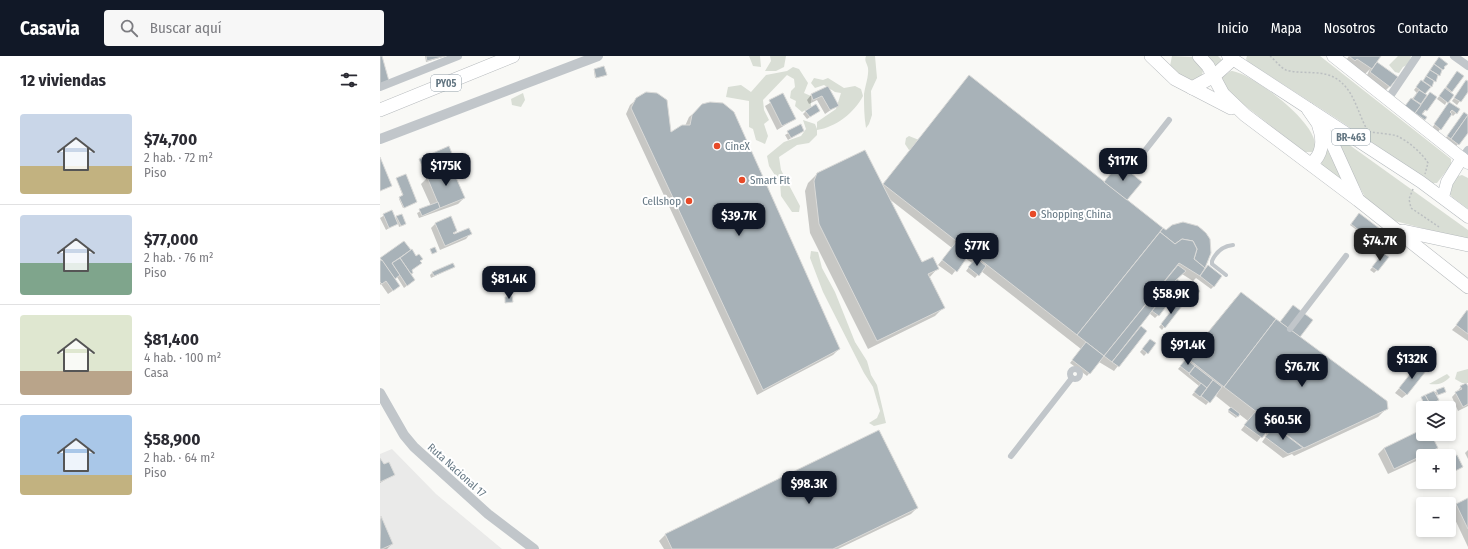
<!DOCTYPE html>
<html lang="es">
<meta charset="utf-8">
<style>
:root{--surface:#fff;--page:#f7f7f7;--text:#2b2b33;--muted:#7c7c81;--line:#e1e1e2;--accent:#111827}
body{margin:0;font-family:"Fira Sans Condensed",sans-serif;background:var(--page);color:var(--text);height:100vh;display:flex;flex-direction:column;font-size:15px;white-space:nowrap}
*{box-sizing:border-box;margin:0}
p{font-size:13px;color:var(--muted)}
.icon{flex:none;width:22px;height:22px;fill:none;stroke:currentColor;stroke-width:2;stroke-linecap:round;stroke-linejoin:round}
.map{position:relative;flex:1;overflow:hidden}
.side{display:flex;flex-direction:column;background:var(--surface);width:380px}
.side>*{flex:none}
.tools{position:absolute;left:1036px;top:345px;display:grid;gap:8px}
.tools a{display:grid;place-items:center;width:40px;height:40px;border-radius:4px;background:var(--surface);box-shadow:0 2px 6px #0003;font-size:20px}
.price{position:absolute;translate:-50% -34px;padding:0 9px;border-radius:8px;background:var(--accent);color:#fff;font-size:13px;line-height:26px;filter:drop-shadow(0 1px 2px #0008)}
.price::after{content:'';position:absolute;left:50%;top:24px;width:12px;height:9px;margin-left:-6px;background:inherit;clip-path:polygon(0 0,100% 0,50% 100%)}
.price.active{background:#222;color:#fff}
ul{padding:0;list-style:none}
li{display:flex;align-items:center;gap:12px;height:100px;padding:0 20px}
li+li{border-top:1px solid var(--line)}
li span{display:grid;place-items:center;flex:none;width:112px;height:80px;border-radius:4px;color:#555}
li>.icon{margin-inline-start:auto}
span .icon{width:48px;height:48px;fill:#fffc;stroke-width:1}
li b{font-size:17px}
h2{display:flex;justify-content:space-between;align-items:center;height:48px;padding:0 20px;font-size:17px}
header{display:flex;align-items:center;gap:24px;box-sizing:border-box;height:56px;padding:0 20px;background:var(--accent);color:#fff}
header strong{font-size:19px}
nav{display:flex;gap:22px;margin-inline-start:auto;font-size:14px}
.search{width:280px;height:36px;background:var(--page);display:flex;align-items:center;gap:10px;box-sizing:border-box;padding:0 14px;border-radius:4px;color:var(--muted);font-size:15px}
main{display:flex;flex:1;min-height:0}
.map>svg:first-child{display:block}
.built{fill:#eaeae9}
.green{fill:#d9ded5}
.shadow{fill:#0003}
.building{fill:#a8b2b8;stroke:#dadad8}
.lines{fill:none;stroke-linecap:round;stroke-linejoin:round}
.primary-casing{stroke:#b5babe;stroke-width:13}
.trunk-casing{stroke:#b5b9bc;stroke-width:14}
.path{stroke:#bbbfc1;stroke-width:1.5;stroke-dasharray:2 2;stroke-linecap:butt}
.service{stroke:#c1c6ca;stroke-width:4}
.pedestrian{stroke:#c1c6ca;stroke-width:6}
.minor{stroke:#c1c6ca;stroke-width:8}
.tertiary{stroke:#c1c6ca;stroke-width:10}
.primary{stroke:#fff;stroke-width:12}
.trunk{stroke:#fff;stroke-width:13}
.poi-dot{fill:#e74a28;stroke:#fff;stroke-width:1.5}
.labels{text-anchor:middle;stroke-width:4;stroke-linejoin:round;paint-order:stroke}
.shield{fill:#fff;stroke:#929fa8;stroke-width:1}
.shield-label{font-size:10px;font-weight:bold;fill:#637682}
.poi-label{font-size:11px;fill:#637682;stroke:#fff;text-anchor:start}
.street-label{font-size:11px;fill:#637682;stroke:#fff}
</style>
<header>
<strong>Casavia</strong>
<div class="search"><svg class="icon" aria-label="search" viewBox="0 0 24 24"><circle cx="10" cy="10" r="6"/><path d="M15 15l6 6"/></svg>Buscar aquí</div>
<nav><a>Inicio</a><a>Mapa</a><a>Nosotros</a><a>Contacto</a></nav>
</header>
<main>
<section class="side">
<h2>12 viviendas<svg class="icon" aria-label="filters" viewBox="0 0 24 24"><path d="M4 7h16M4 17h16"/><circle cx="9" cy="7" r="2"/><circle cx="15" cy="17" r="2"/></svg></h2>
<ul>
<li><span style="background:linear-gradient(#c9d6e8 65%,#c2b280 0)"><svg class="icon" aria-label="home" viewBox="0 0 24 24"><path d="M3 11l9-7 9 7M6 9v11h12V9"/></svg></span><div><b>$74,700</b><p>2 hab. · 72 m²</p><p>Piso</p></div></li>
<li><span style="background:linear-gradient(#c9d6e8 60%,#7fa58c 0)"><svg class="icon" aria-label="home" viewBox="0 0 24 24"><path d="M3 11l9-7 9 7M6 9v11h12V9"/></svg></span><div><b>$77,000</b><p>2 hab. · 76 m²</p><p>Piso</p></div></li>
<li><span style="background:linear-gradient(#dfe7d0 70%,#b9a48a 0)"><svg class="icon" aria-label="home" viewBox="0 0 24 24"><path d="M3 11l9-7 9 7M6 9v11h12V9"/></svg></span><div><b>$81,400</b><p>4 hab. · 100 m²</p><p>Casa</p></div></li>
<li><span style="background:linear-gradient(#a9c7e8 75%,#c2b280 0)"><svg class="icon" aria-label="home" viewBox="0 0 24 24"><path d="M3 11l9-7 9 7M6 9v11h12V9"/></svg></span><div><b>$58,900</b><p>2 hab. · 64 m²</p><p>Piso</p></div></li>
</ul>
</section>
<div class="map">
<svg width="1088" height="493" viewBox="0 0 1088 493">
<rect width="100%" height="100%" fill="#f9f9f6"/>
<path class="built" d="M12 393 56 438 122 493H0V398Z"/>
<g class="green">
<path d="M369 0H380L381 11 373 10Z"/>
<path d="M390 0H406L404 11 396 15H385L391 5Z"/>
<path d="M486 0H495L497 22 491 35 492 59 489 68 486 72C484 60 484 50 484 38 485 30 489 20 488 12 487 7 484 5 486 0Z"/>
<path d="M792 0 814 1 823 15 821 22C804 28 802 20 790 10Z"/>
<path d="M825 0H838L842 4 837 12Z"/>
<path d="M867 0H940L1071 103V109L1057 127H1052L957 63 868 6 866 3Z"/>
<path d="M1018 0H1031L1029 8 1023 11 1019 17 1015 16 1009 9Z"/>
<path d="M413 11 419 13 428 27 424 37 431 40V51L422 56 415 50 416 45 410 42 411 35 415 31 414 23 407 19 383 44 384 54 389 64 384 68 388 80 385 88 376 84 373 73 369 71V45L346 41 348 31 361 29 371 36 386 19 407 15Z"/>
<path d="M851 15C870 15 951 76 932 96H925L860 46 845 32 842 21Z"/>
<path d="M434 22 443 24 448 22 464 32 475 30 481 33 483 40C474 57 456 71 437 74V79L429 87 417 89 399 101 401 114 420 150 419 156H412L401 140 400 127 389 110 387 100 404 86 421 80 426 73 423 64 435 68 437 73V66L456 53 461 37 455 36 444 29 435 32 431 27Z"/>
<path d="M143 37 145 44 141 51 132 49 131 43Z"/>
<path d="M950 75 1088 174V184L1015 165 986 143Z"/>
<path d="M529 80 539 84 536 91 529 94 525 88 526 82Z"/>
<path d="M946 91 961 121 962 124 941 109Z"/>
<path d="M1082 119 1088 122V153L1072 141 1069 137 1075 121Z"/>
<path d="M431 195 438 196 442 212 455 236 475 286 487 305 491 319 497 329 506 367 494 370 489 367 497 362 500 355 493 331 484 317 443 236 430 202Z"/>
<path d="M1088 313V327H1082L1075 323 1077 316Z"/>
<path d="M1067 318 1070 321C1063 328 1058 329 1049 328Z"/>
</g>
<g class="shadow">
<path d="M45 0H66L46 6Z"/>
<path d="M969 0H999L993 11 997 7 1010 30 1005 35 986 21 990 13 985 18 964 7Z"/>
<path d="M1056 5 1064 10 1044 39 1055 41 1042 59 1044 64 1042 66 1023 53 1037 37 1034 34 1041 25 1043 26Z"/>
<path d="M214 14 225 20 215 22Z"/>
<path d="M1075 19 1072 35 1065 49 1057 43Z"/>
<path d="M589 21 782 173 786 175 803 167 811 168 822 173 830 191 828 204 823 215 828 211 834 230 831 233 816 222 813 225 802 218 796 224 802 228 796 236 790 231 781 242 778 259 775 262 769 257 759 270 765 275 734 315 719 306 707 320 690 307 701 293 601 215 595 222 586 215 592 207 585 202 572 219 558 209 572 192 508 142 542 208 557 213 549 222 563 252 555 260 488 293 430 177 425 135 428 127 437 118 502 129Z"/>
<path d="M1088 26V34L1077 49 1072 45 1084 28Z"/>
<path d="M448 31 458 49 445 58 437 44 429 48 427 44 431 39Z"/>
<path d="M403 39 415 63 397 74 385 50Z"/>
<path d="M257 43 290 78 305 70 309 61 323 49 459 293 453 299 377 339 246 58 250 49Z"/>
<path d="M1067 50 1076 57 1073 60 1071 58 1058 76 1052 72Z"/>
<path d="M426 55 436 57 427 63 423 58Z"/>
<path d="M1084 57 1088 60V75L1074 93 1065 83Z"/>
<path d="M421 70 423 75 408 84 405 79Z"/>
<path d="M40 104 69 107 84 142 78 148 39 162 37 157 51 150 41 128 46 123Z"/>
<path d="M17 123 35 147 23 152 19 143 23 141Z"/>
<path d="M11 155 15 163 17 161 24 169 19 171 18 167 6 174 0 162Z"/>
<path d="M979 158 1003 176 994 187 970 169Z"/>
<path d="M55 168 76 175 73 180 90 178 86 183 60 194 51 172Z"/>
<path d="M30 196 32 217 30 219 34 224 24 232 17 221 14 223V234L8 238 1 228 0 229V204Z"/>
<path d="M1001 201 997 214 994 217 990 214Z"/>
<path d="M74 211 51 222 50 219 53 216Z"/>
<path d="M809 232 813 242 811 245 804 240Z"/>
<path d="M855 243 900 266 913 250 919 281 1007 352 998 361 914 400 912 398 903 402 882 386 887 379 884 377 877 386 861 374 868 365 859 358 856 362 848 356 851 352 836 340 838 337 837 336 826 349 812 339 819 330 798 313Z"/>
<path d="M795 251 784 271 782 274 779 271Z"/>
<path d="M1088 256V285L1072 274Z"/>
<path d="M767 287 774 288 764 300 760 296Z"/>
<path d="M1038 310 1027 338 1022 342 1015 337Z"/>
<path d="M1081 331H1088V350L1078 355 1072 341Z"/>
<path d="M1057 335 1064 336 1056 340 1058 344 1055 347 1047 351 1045 347 1043 348 1042 342Z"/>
<path d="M1043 374V378H1050L1057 392 1051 398 1043 400V402L1008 418 998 398 1004 392Z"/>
<path d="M1088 394V403L1085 397Z"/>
<path d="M1076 400 1082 411 1072 417 1069 411V404Z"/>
<path d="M0 404 13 419 0 427Z"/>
<path d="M1088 443V491L1071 455 1077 449Z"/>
<path d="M537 452 531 458 458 493H284L279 485 285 479Z"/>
<path d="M0 462 12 488 7 493H0Z"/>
</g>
<g class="building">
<path d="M0 0H2L9 25 0 28Z"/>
<path d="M46 0H65L47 5Z"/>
<path d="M969 0H1001L992 13 977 3 975 5Z"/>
<path d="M1059 1 1068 8 1064 11 1065 12 1063 14 1054 8Z"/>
<path d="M997 6 1018 21 1010 31 990 16Z"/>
<path d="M1054 8 1062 14 1060 20 1050 14Z"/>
<path d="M224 10 227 19 216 22 214 13Z"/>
<path d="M1050 14 1058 19 1056 26 1046 20Z"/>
<path d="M1077 15 1084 20 1072 36 1066 31Z"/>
<path d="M589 19 783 172 697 279 503 128Z"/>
<path d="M1046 20 1054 25 1052 31 1043 25Z"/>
<path d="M1041 24 1051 31 1045 38 1036 31Z"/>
<path d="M1086 24 1088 25V36L1081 46 1074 42Z"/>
<path d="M448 30 459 50 450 54 442 40 433 44 431 38Z"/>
<path d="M1065 32 1074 39 1068 47 1059 40Z"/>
<path d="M1039 34 1047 39 1041 48 1033 43Z"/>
<path d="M266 36 277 37 287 44 291 76 302 69H310L312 59 322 48 330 46 343 47 354 56 460 293 383 334 251 52 256 42Z"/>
<path d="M1050 36 1057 41 1047 55 1045 54 1042 58 1047 61 1045 64 1035 57Z"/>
<path d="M403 37 416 63 402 70 389 44Z"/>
<path d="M1031 42 1041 49 1035 57 1025 50Z"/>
<path d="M1069 46 1080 53 1077 58 1072 54 1070 56 1072 58 1061 74 1054 68Z"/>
<path d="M436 48 440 55 430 61 425 55Z"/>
<path d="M1084 56 1088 59 1071 83 1067 80Z"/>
<path d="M1088 59V77L1079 89 1071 83Z"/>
<path d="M421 68 424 75 411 82 407 75Z"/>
<path d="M69 90 75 105 70 107 71 110 47 121 39 103Z"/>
<path d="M485 94 542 206 553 201 559 213 548 218 565 252 497 285 439 168 434 125 437 117Z"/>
<path d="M0 101 12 130 0 135Z"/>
<path d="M739 107 762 126 747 144 724 126Z"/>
<path d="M71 110 85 142 60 152 47 121Z"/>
<path d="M26 118 37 146 24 152 19 141 23 139 16 122Z"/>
<path d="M58 146 60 152 42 160 39 153Z"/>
<path d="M12 154 18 168 9 172 3 158Z"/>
<path d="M979 157 1004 176 995 187 971 168Z"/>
<path d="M22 158 26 168 21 170 16 160Z"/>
<path d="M71 160 77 175 73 177 74 178 89 172 92 178 65 190 55 167Z"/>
<path d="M803 166 818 170 826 177 830 183 831 197 825 212 814 203 817 193 813 185 802 183 795 188 780 176 783 172 786 174 792 169Z"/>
<path d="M780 176 795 188 802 183 813 185 817 193 814 203 825 212 820 220 799 207 724 300 697 279Z"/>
<path d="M24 185 31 194 12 207 20 219 15 223 0 202Z"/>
<path d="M576 186 590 197 577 216 562 204Z"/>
<path d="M55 191 57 196 52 198 50 193Z"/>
<path d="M32 193 36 200 39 198 43 203 40 205 42 207 32 214 33 217 31 218 20 202Z"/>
<path d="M1003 197 1009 201 998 215 992 211Z"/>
<path d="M20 202 35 224 27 230 12 207Z"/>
<path d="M596 202 606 210 599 220 588 211Z"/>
<path d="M2 204 20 230 13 235 6 225 2 228 0 226V205Z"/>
<path d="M73 207 75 211 54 220 52 216Z"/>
<path d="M798 209 806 215 797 223 732 306 724 300Z"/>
<path d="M828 209 842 220 834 231 820 220Z"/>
<path d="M797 223 804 228 798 235 791 230Z"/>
<path d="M812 228 820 235 814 243 806 237Z"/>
<path d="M861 236 896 263 844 331 807 302Z"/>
<path d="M785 239 791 244 779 260 772 255Z"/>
<path d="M132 240 133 246 125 247V241Z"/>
<path d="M797 247 802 250 785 272 781 268Z"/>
<path d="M913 249 933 264 920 281 900 266Z"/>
<path d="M1087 254 1088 255V278L1076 269Z"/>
<path d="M896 263 1007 345 1008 353 924 392 844 331Z"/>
<path d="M761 270 767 275 739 311 732 306Z"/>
<path d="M770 283 776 287 768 298 762 293Z"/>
<path d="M706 286 724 300 710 318 692 304Z"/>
<path d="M806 303 815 310 809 317 800 310Z"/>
<path d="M1038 308 1046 315 1027 339 1019 332Z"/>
<path d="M815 310 833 324 827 332 809 318Z"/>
<path d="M833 324 842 331 830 347 821 340Z"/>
<path d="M821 327 827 332 820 341 814 336Z"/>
<path d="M1086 327 1088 330V348L1083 351 1075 336 1082 333 1080 330Z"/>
<path d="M1064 331 1066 336 1058 339 1056 334Z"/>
<path d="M1054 335 1059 344 1050 349 1045 339Z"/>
<path d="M1045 339 1049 346 1044 348 1041 341Z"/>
<path d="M851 351 860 358 858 361 848 354Z"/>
<path d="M875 356 892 369 882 382 864 369Z"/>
<path d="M894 370 923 392 908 398 885 381Z"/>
<path d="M1043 373V378H1051L1058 392 1014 413 1004 392Z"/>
<path d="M499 374 538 452 453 493H292L285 478Z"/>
<path d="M1077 399 1083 411 1075 415 1069 402Z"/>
<path d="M0 402 4 408 9 406 15 419 0 426Z"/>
<path d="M1088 442V473L1076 448Z"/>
<path d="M1 460 13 488 2 493H0Z"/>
</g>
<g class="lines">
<defs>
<g id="primary">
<path d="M848 0 1041 126 1088 161"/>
<path d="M953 0 1088 107"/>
<path d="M1063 141 1067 126 1082 102"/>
</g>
<g id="trunk">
<path d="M771 0 795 23 851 52"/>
<path d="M819 0 828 10 843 38 865 59 978 144 1088 231"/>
<path d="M812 32 834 20 853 3"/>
<path d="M928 53 953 89 977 142"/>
<path d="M0 54 133 0"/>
<path d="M931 108C942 99 944 85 939 71"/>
<path d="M1023 175 1088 189"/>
</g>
</defs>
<use href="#primary" class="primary-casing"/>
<use href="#trunk" class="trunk-casing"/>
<g class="path">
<path d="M890 0C895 4 901 12 906 14 923 19 942 13 957 23 975 35 978 59 988 75 997 78 1008 77 1017 80 1028 85 1042 97 1048 107L1045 118"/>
<path d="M1033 133 1029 143 1031 152 1059 171"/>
</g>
<path class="service" d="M846 219 832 208V205C836 196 843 190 853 189"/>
<g class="pedestrian">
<path d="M749 115 789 64"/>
<path d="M910 273 966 200"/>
<circle cx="695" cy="318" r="5"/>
<path d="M631 400 692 322"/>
</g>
<g class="minor">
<path d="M1074 0 1088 10"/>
<path d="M0 31 78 0"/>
<path d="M1008 43 1037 0"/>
<path d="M1082 102 1088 94"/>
</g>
<g class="tertiary">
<path d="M0 83 218 0"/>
<path d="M0 337 24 379 34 391 108 458 154 493"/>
</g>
<use href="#primary" class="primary"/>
<use href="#trunk" class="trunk"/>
</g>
<g class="poi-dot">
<circle cx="337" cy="90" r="4"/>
<circle cx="362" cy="124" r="4"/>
<circle cx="309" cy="145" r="4"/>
<circle cx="653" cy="158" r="4"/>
</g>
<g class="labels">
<g class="shield">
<rect x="51" y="19" width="30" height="16" rx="3"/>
<rect x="952" y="73" width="38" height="16" rx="3"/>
</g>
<g class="shield-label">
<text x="66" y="31">PY05</text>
<text x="971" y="85">BR-463</text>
</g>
<g class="poi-label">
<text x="345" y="94">CineX</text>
<text x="370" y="128">Smart Fit</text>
<text x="301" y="149" text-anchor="end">Cellshop</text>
<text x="661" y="162">Shopping China</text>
</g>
<g class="street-label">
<text transform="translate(77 414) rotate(42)" y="4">Ruta Nacional 17</text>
</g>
</g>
</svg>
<div class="tools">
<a><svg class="icon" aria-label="layers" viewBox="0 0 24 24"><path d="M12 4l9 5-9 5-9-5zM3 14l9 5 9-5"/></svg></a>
<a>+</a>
<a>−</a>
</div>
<b class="price" style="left:743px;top:126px">$117K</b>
<b class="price" style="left:66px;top:131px">$175K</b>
<b class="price" style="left:359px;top:181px">$39.7K</b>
<b class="price active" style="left:1000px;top:206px">$74.7K</b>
<b class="price" style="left:597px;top:211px">$77K</b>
<b class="price" style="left:129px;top:244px">$81.4K</b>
<b class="price" style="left:791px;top:259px">$58.9K</b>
<b class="price" style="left:808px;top:310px">$91.4K</b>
<b class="price" style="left:1032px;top:324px">$132K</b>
<b class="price" style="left:922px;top:332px">$76.7K</b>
<b class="price" style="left:903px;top:385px">$60.5K</b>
<b class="price" style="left:429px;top:449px">$98.3K</b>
</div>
</main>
